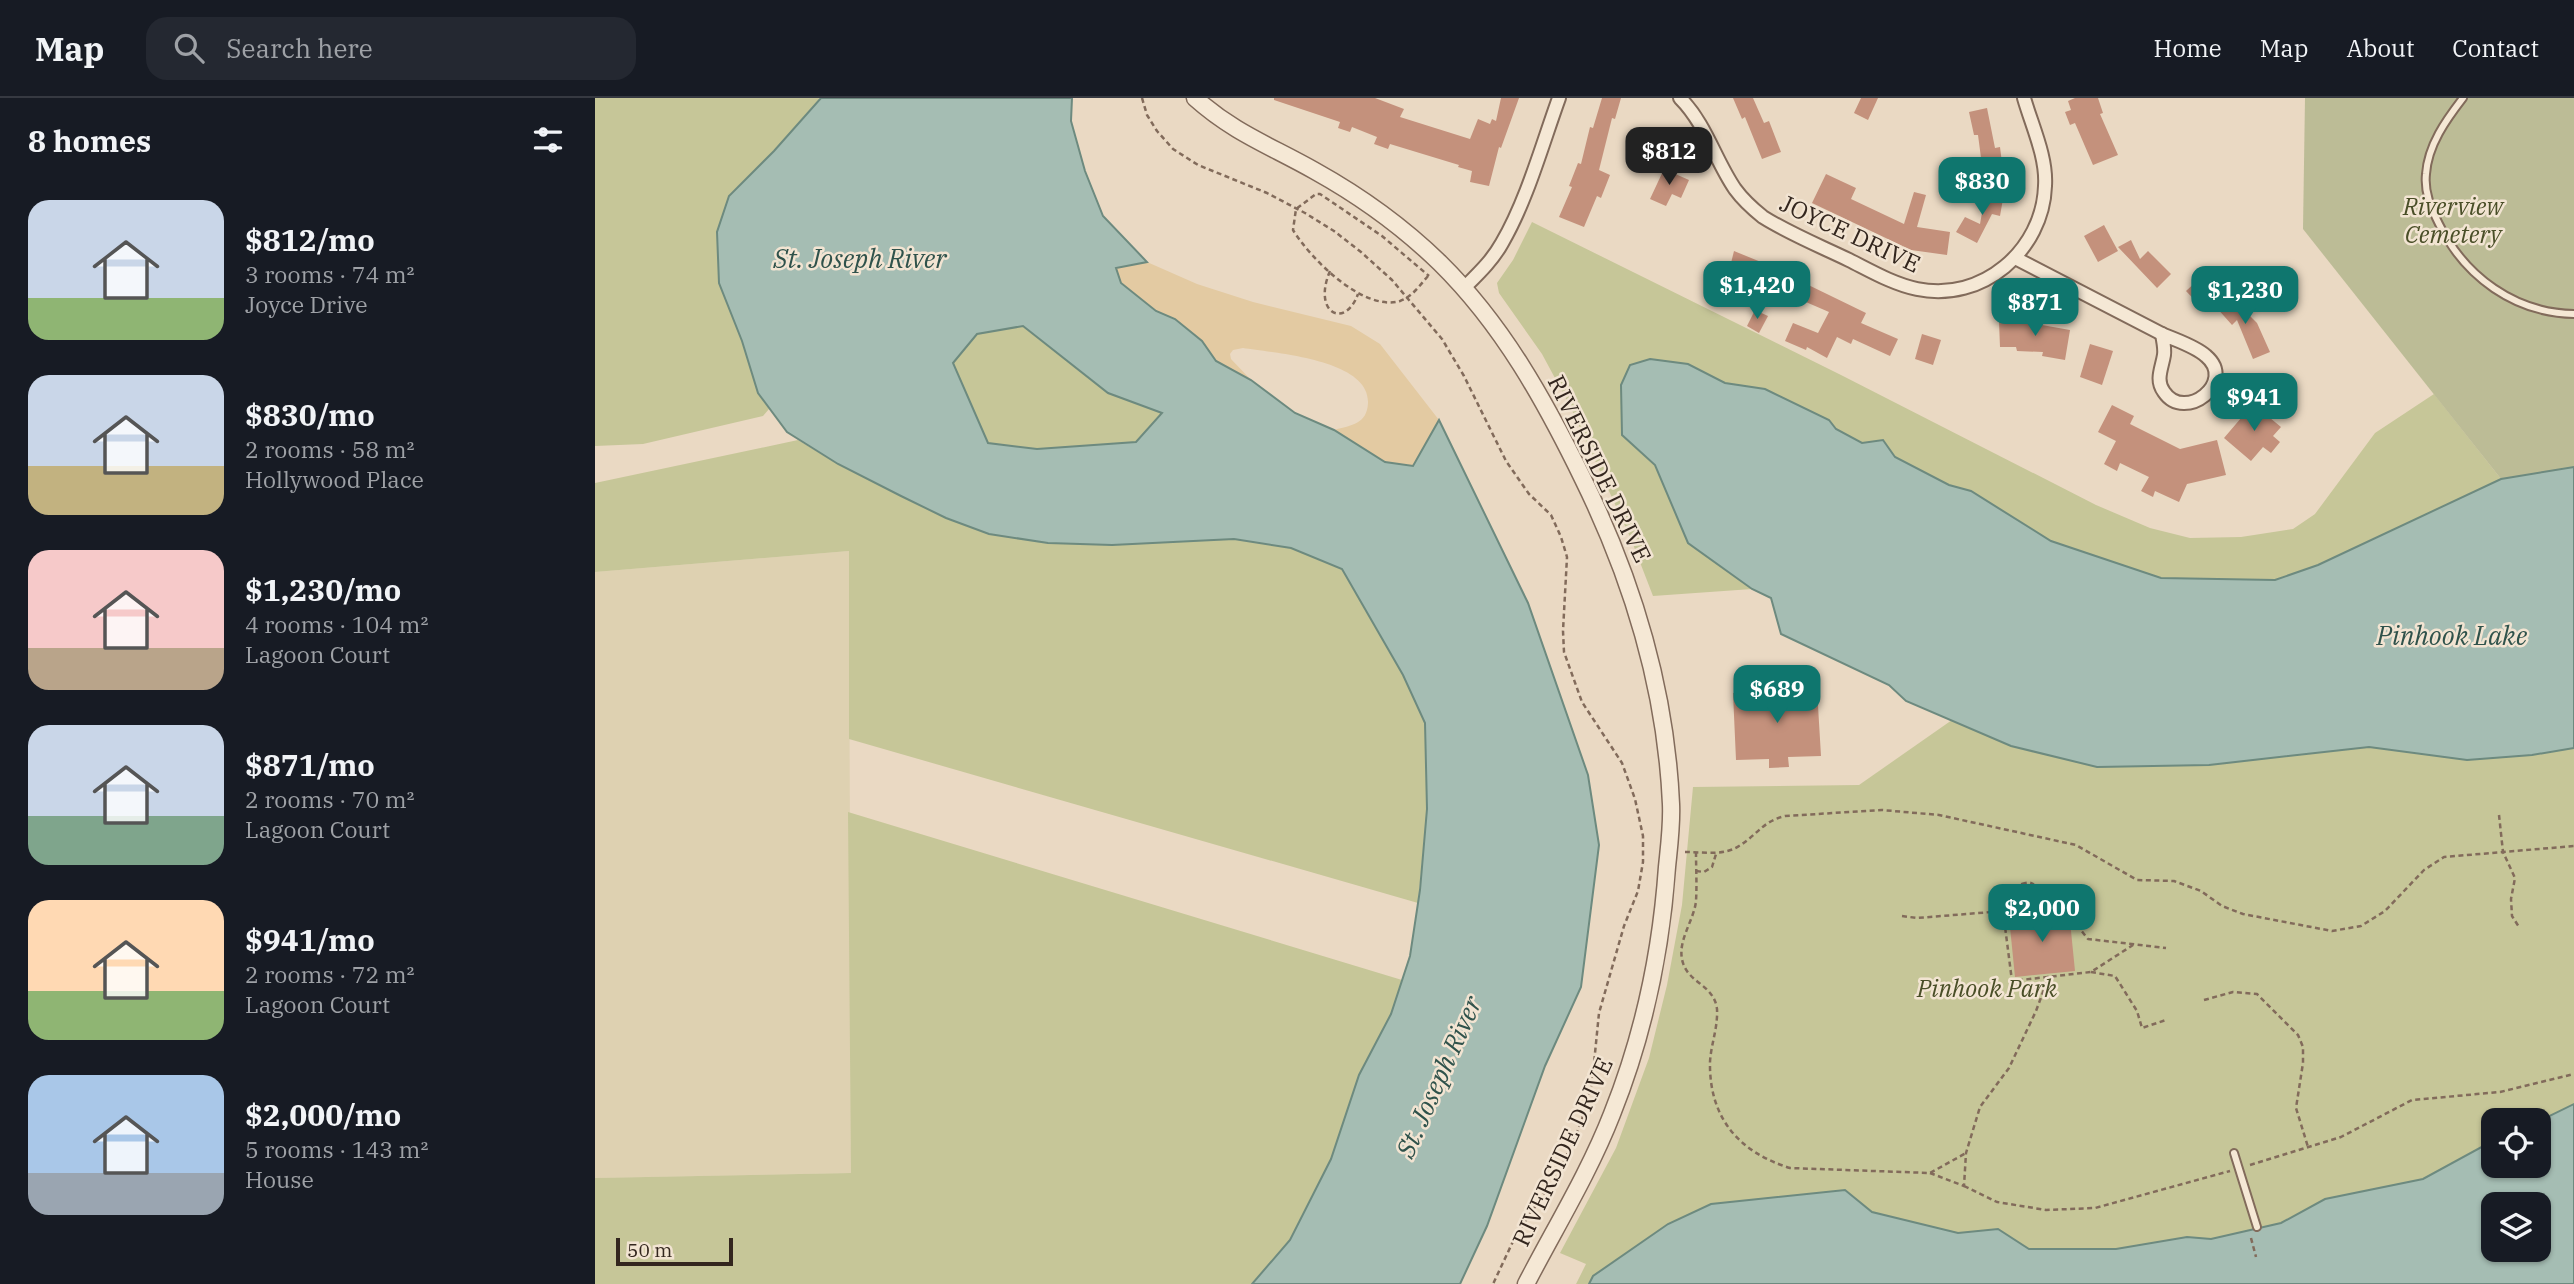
<!DOCTYPE html>
<meta charset="utf-8">
<style>
:root{--surface:#171b24;--page:#242831;--text:#f1f3f6;--muted:#9ea1a6;--line:#363941;--accent:#0f766e}
body{margin:0;font-family:"IBM Plex Serif",serif;background:var(--page);color:var(--text);height:100vh;display:flex;flex-direction:column;font-size:26px;white-space:nowrap}
*{box-sizing:border-box;margin:0}
p{font-size:23px;color:var(--muted)}
.icon{flex:none;width:38px;height:38px;fill:none;stroke:currentColor;stroke-width:2;stroke-linecap:round;stroke-linejoin:round}
.map{position:relative;flex:1;overflow:hidden}
.sheet{display:flex;flex-direction:column;background:var(--surface);width:595px}
.sheet>*{flex:none}
.tools{position:absolute;left:1886px;top:1010px;display:grid;gap:14px}
.tools a{display:grid;place-items:center;width:70px;height:70px;border-radius:14px;background:var(--surface);box-shadow:0 2px 5px #0004;font-size:35px}
.scale{position:absolute;left:21px;bottom:18px;width:117px;box-sizing:border-box;padding-left:7px;border:4px solid #33261e;border-top:0;font-size:19px;line-height:24px;white-space:nowrap;color:#33261e;-webkit-text-stroke:5px #f2e4d2;paint-order:stroke}
.price{position:absolute;translate:-50% -60px;padding:0 16px;border-radius:14px;background:var(--accent);color:#fff;font-size:23px;line-height:46px;filter:drop-shadow(0 2px 4px #0008)}
.price::after{content:'';position:absolute;left:50%;top:42px;width:21px;height:16px;margin-left:-10px;background:inherit;clip-path:polygon(0 0,100% 0,50% 100%)}
.price.current{background:#222;color:#fff}
ul{padding:0;list-style:none}
li{display:flex;align-items:center;gap:21px;height:175px;padding:0 28px}
li span{display:grid;place-items:center;flex:none;width:196px;height:140px;border-radius:21px;color:#555}
li>.icon{margin-inline-start:auto}
span .icon{width:84px;height:84px;fill:#fffc;stroke-width:1}
li b{font-size:30px}
h2{display:flex;justify-content:space-between;align-items:center;height:84px;padding:0 28px;font-size:30px}
header{display:flex;align-items:center;gap:42px;box-sizing:border-box;height:98px;padding:0 35px;background:var(--surface);border-bottom:2px solid var(--line)}
header strong{font-size:33px}
nav{display:flex;gap:38px;margin-inline-start:auto;font-size:24px}
.search{width:490px;height:63px;background:var(--page);display:flex;align-items:center;gap:18px;box-sizing:border-box;padding:0 24px;border-radius:21px;color:var(--muted);font-size:26px}
main{display:flex;flex:1;min-height:0}
.map>svg:first-child{display:block}
.farmland{fill:#ded1b1}
.green{fill:#c6c698}
.sand{fill:#e3caa2}
.cemetery{fill:#bcbc96}
.water{fill:#a5bdb3;stroke:#6d8a7f;stroke-width:2;fill-rule:evenodd}
.building{fill:#c4917c}
.lines{fill:none;stroke-linecap:round;stroke-linejoin:round}
.service-casing{stroke:#826b5b;stroke-width:10}
.minor-casing{stroke:#826b5b;stroke-width:16}
.tertiary-casing{stroke:#826b5b;stroke-width:19}
.path{stroke:#826b5b;stroke-width:2.5;stroke-dasharray:5 3.5;stroke-linecap:butt}
.service{stroke:#f5e8d5;stroke-width:6}
.minor{stroke:#f5e8d5;stroke-width:12}
.tertiary{stroke:#f5e8d5;stroke-width:16}
.labels{text-anchor:middle;stroke-width:5;stroke-linejoin:round;paint-order:stroke}
.park-label{font-size:24px;font-style:italic;fill:#494e27;stroke:#f2e4d2}
.street-label{font-size:24px;fill:#33261e;stroke:#f2e4d2}
.water-label{font-size:26px;font-style:italic;fill:#2f524b;stroke:#f2e4d2}
</style>
<header>
<strong>Map</strong>
<div class="search"><svg class="icon" aria-label="search" viewBox="0 0 24 24"><circle cx="10" cy="10" r="6"/><path d="M15 15l6 6"/></svg>Search here</div>
<nav><a>Home</a><a>Map</a><a>About</a><a>Contact</a></nav>
</header>
<main>
<section class="sheet">
<h2>8 homes<svg class="icon" aria-label="filters" viewBox="0 0 24 24"><path d="M4 7h16M4 17h16"/><circle cx="9" cy="7" r="2"/><circle cx="15" cy="17" r="2"/></svg></h2>
<ul>
<li><span style="background:linear-gradient(#c9d6e8 70%,#8fb573 0)"><svg class="icon" aria-label="home" viewBox="0 0 24 24"><path d="M3 11l9-7 9 7M6 9v11h12V9"/></svg></span><div><b>$812/mo</b><p>3 rooms · 74 m²</p><p>Joyce Drive</p></div></li>
<li><span style="background:linear-gradient(#c9d6e8 65%,#c2b280 0)"><svg class="icon" aria-label="home" viewBox="0 0 24 24"><path d="M3 11l9-7 9 7M6 9v11h12V9"/></svg></span><div><b>$830/mo</b><p>2 rooms · 58 m²</p><p>Hollywood Place</p></div></li>
<li><span style="background:linear-gradient(#f6c9c9 70%,#b9a48a 0)"><svg class="icon" aria-label="home" viewBox="0 0 24 24"><path d="M3 11l9-7 9 7M6 9v11h12V9"/></svg></span><div><b>$1,230/mo</b><p>4 rooms · 104 m²</p><p>Lagoon Court</p></div></li>
<li><span style="background:linear-gradient(#c9d6e8 65%,#7fa58c 0)"><svg class="icon" aria-label="home" viewBox="0 0 24 24"><path d="M3 11l9-7 9 7M6 9v11h12V9"/></svg></span><div><b>$871/mo</b><p>2 rooms · 70 m²</p><p>Lagoon Court</p></div></li>
<li><span style="background:linear-gradient(#ffd9b3 65%,#8fb573 0)"><svg class="icon" aria-label="home" viewBox="0 0 24 24"><path d="M3 11l9-7 9 7M6 9v11h12V9"/></svg></span><div><b>$941/mo</b><p>2 rooms · 72 m²</p><p>Lagoon Court</p></div></li>
<li><span style="background:linear-gradient(#a9c7e8 70%,#9aa5b1 0)"><svg class="icon" aria-label="home" viewBox="0 0 24 24"><path d="M3 11l9-7 9 7M6 9v11h12V9"/></svg></span><div><b>$2,000/mo</b><p>5 rooms · 143 m²</p><p>House</p></div></li>
</ul>
</section>
<div class="map">
<svg width="1979" height="1186" viewBox="0 0 1979 1186">
<rect width="100%" height="100%" fill="#ead9c3"/>
<path class="farmland" d="M254 453 256 1075 0 1080V474Z"/>
<g class="green">
<path d="M0 0H225L179 53 134 97C140 161 139 258 174 311L168 318 48 346 0 348Z"/>
<path d="M937 124 1246 277 1501 407 1555 430 1595 440 1646 439 1698 431 1720 416 1780 335 1839 296 1906 381 1723 467 1679 482 1566 480 1456 443 1376 393 1354 387 1300 359 1288 342 1267 345 1241 331 1234 322 1170 291 1130 285 1093 266 1027 337 1060 367 1093 445 1157 491 1058 498 1036 441 975 308 947 256 904 195 902 185 918 162Z"/>
<path d="M429 228 513 295 568 315 541 344 442 351 393 345 357 265 381 236Z"/>
<path d="M203 342 243 366 306 398 351 420 394 436 453 445 517 447 639 441 696 450 747 471 808 577 830 625 832 711 823 805 254 641V453L0 474V385Z"/>
<path d="M1357 622 1416 648 1614 667 1774 649 1872 662 1937 657 1979 650V1006L1944 1023 1899 1022V1046H1892L1828 1081 1730 1101 1686 1125 1616 1141 1592 1139 1521 1151H1433L1403 1131 1363 1135 1277 1114 1250 1092 1073 1126 998 1178 994 1186H981L991 1166 965 1155 1021 1050 1054 960 1072 887 1087 807 1098 689 1264 687Z"/>
<path d="M253 714 807 882 796 916 764 977 736 1061 695 1142 657 1186H0V1080L256 1075Z"/>
</g>
<path class="sand" d="M552 164 602 186 658 204 756 228 785 246 844 322 818 369 790 365 739 332C757 327 772 326 773 305 775 261 678 255 648 250L638 252 635 256 636 261 656 282 621 263 607 243 580 221 561 213 526 185 521 170Z"/>
<path class="cemetery" d="M1710 0H1979V369L1906 381 1708 131Z"/>
<g class="water">
<path d="M226 0H477L476 23 490 73 508 118 552 164 521 170 526 185 561 213 580 221 607 243 621 263 656 282 700 315 739 332 790 364 818 368 844 322 933 505 993 677 1004 747 986 889 950 968 892 1128 865 1186H657L695 1142 736 1061 764 977 796 916 815 858 825 792 832 711 830 625 808 577 747 471 696 450 639 441 517 447 453 445 394 436 351 420 306 398 243 366 192 334 163 295 147 243 124 185 122 134 134 98 179 53ZM428 228 513 295 567 315 541 344 442 351 393 345 358 265 382 236Z"/>
<path d="M1055 261 1093 266 1130 285 1170 291 1234 322 1241 331 1267 345 1288 342 1300 359 1354 387 1376 393 1456 443 1566 480 1680 482 1723 467 1906 381 1979 369V650L1937 657 1872 662 1774 649 1614 667 1502 669 1416 648 1311 603 1294 587 1186 536 1176 500 1157 491 1093 445 1060 367 1027 337 1026 287 1035 267Z"/>
<path d="M1979 1006V1186H994L998 1178 1073 1126 1116 1106 1250 1092 1277 1114 1363 1135 1403 1131 1434 1151H1521L1592 1139 1616 1141 1686 1125 1730 1101 1828 1081 1892 1046H1899V1068H1944V1023ZM1899 1106H1944V1152H1899Z"/>
</g>
<g class="building">
<path d="M679 0H780L809 11 805 19 875 41 883 21 895 26 897 21 901 23 906 0H924L906 50 904 49 894 88 875 84 877 73 863 69 864 67 795 46 793 51 779 46 782 39 757 29 755 34 743 30 745 24 679 2Z"/>
<path d="M1007 0H1026L1020 21 1017 20 1004 72 1015 77 1006 100 1002 98 989 129 964 119 977 89 974 88 983 65 986 66 995 29 998 30Z"/>
<path d="M1138 0H1158L1169 25 1174 23 1186 54 1167 61 1150 19 1147 21Z"/>
<path d="M1266 0H1283L1273 22 1259 15Z"/>
<path d="M1480 0H1503L1508 15 1505 16 1523 57 1498 67 1480 25 1475 27 1470 14 1476 12 1473 3Z"/>
<path d="M1392 10 1400 50 1405 49 1408 73 1388 75 1383 37H1379L1374 14Z"/>
<path d="M1069 71 1094 82 1086 100 1077 96 1071 108 1055 101Z"/>
<path d="M1231 76 1261 90 1256 101 1309 126 1319 94 1331 97 1322 129 1355 134 1352 157 1316 152 1217 105Z"/>
<path d="M1391 92 1409 95 1405 118 1397 116 1382 145 1361 134 1370 119 1385 126Z"/>
<path d="M1509 127 1523 153 1503 164 1489 138Z"/>
<path d="M1536 142 1545 161 1553 153 1576 176 1562 190 1523 149Z"/>
<path d="M1139 153 1200 178 1199 180 1271 215 1266 225 1303 241 1295 258 1258 241 1256 246 1242 239 1232 260 1212 249 1211 252 1190 243 1198 225 1223 235 1234 214 1160 182 1163 176 1135 169Z"/>
<path d="M1604 181 1621 199 1608 211 1591 193Z"/>
<path d="M1633 196 1662 225 1675 254 1658 261 1642 222 1637 227 1621 209Z"/>
<path d="M1160 212 1173 218 1164 235 1152 228Z"/>
<path d="M1436 223V225L1475 232 1470 262 1447 258 1448 254 1422 253 1421 249H1405L1404 224Z"/>
<path d="M1327 236 1346 242 1338 267 1320 261Z"/>
<path d="M1495 246 1518 253 1507 287 1485 279Z"/>
<path d="M1662 276 1681 278 1679 302 1660 300Z"/>
<path d="M1658 306 1686 329 1678 338 1685 344 1676 355 1668 349 1656 363 1629 340Z"/>
<path d="M1517 307 1539 318 1535 326 1585 351 1622 342 1631 377 1592 386 1584 404 1560 393 1558 399 1546 393 1554 379 1525 365 1522 373 1509 366 1521 343 1503 334Z"/>
<path d="M1204 587H1217V591H1222L1226 658 1193 659 1194 669 1174 670V661L1141 662 1138 595 1204 592Z"/>
<path d="M1474 813 1480 873 1420 879 1414 819Z"/>
</g>
<g class="lines">
<defs>
<g id="service">
<path d="M1868 0C1851 22 1833 47 1831 76 1829 94 1836 110 1844 126 1870 179 1920 215 1979 216"/>
<path d="M1639 1055 1662 1129"/>
</g>
<g id="minor">
<path d="M1085 0C1111 26 1120 62 1140 91 1148 102 1158 111 1168 119 1195 136 1225 148 1254 162 1276 173 1298 186 1322 191 1387 205 1448 152 1450 88 1452 59 1437 28 1429 0"/>
<path d="M1420 160 1567 236"/>
<path d="M869 190C883 176 897 163 907 145 932 102 947 47 964 0"/>
<path d="M1567 236C1580 242 1600 248 1611 258 1642 284 1590 325 1569 294 1560 282 1567 270 1569 257 1570 250 1568 243 1567 236Z"/>
</g>
<path id="tertiary" d="M600 0C639 35 676 48 720 73 765 98 808 129 845 165 908 227 950 303 988 381 1038 483 1071 593 1076 706 1077 727 1074 749 1072 769 1066 855 1049 936 1017 1016 994 1075 960 1130 931 1186"/>
</defs>
<use href="#service" class="service-casing"/>
<use href="#minor" class="minor-casing"/>
<use href="#tertiary" class="tertiary-casing"/>
<g class="path">
<path d="M547 0 552 17 562 33 578 51 603 67 672 95 710 115 739 133 766 154 797 182 847 241 869 278 911 363 934 396 956 417 966 439 972 459 968 533 969 554 987 604 1027 665 1040 701 1048 738V764L1043 793 1029 828 1004 915 997 985 986 1025 966 1070 921 1137 898 1186"/>
<path d="M735 173C717 215 750 232 763 196"/>
<path d="M833 178C825 187 817 199 805 203 768 214 715 160 698 132L701 111 721 96H725L787 138 834 178"/>
<path d="M1904 717 1908 754 1920 780 1916 801 1917 818 1924 829"/>
<path d="M1090 754C1108 754 1129 758 1144 748 1162 737 1168 723 1190 718L1287 712 1344 717 1481 747 1542 782 1579 783 1606 793 1627 808 1648 816 1737 833 1766 828 1790 813 1829 772 1849 759 1979 748"/>
<path d="M1101 754C1101 770 1102 787 1101 803 1099 823 1081 844 1088 865 1094 885 1119 887 1122 911 1123 930 1116 946 1115 964 1114 1019 1143 1054 1195 1070L1335 1075 1371 1055"/>
<path d="M1101 773 1109 774 1117 769 1121 756"/>
<path d="M1426 811 1424 793 1427 786C1444 779 1443 799 1444 810"/>
<path d="M1408 813 1417 883 1496 874 1538 847"/>
<path d="M1307 818 1322 820 1483 807 1485 831 1493 841 1571 850"/>
<path d="M1496 874 1520 878 1542 913 1547 930 1571 922"/>
<path d="M1609 902 1638 894 1662 896 1703 937 1708 949V965L1701 1010 1713 1049"/>
<path d="M1655 1067 1746 1039 1817 1002 1905 994 1979 976"/>
<path d="M1335 1075 1369 1088 1371 1055 1385 1009 1414 970 1441 913 1454 878"/>
<path d="M1369 1088 1402 1104 1451 1112 1500 1110 1635 1073"/>
<path d="M1656 1140 1661 1159"/>
</g>
<use href="#service" class="service"/>
<use href="#minor" class="minor"/>
<use href="#tertiary" class="tertiary"/>
</g>
<g class="labels">
<g class="park-label">
<text x="1858" y="117">Riverview<tspan x="1858" dy="28">Cemetery</tspan></text>
<text x="1392" y="899">Pinhook Park</text>
</g>
<g class="street-label">
<text transform="translate(1255 136) rotate(25)" y="8">JOYCE DRIVE</text>
<text transform="translate(1004 371) rotate(64)" y="8">RIVERSIDE DRIVE</text>
<text transform="translate(968 1054) rotate(-65)" y="8">RIVERSIDE DRIVE</text>
</g>
<g class="water-label">
<text x="265" y="170">St. Joseph River</text>
<text x="1857" y="547">Pinhook Lake</text>
<text transform="translate(844 979) rotate(-66)" y="9">St. Joseph River</text>
</g>
</g>
</svg>
<div class="tools">
<a><svg class="icon" aria-label="locate" viewBox="0 0 24 24"><circle cx="12" cy="12" r="6"/><path d="M12 2v4M12 18v4M2 12h4M18 12h4"/></svg></a>
<a><svg class="icon" aria-label="layers" viewBox="0 0 24 24"><path d="M12 4l9 5-9 5-9-5zM3 14l9 5 9-5"/></svg></a>
</div>
<div class="scale">50 m</div>
<b class="price current" style="left:1074px;top:89px">$812</b>
<b class="price" style="left:1387px;top:119px">$830</b>
<b class="price" style="left:1162px;top:223px">$1,420</b>
<b class="price" style="left:1650px;top:228px">$1,230</b>
<b class="price" style="left:1440px;top:240px">$871</b>
<b class="price" style="left:1659px;top:335px">$941</b>
<b class="price" style="left:1182px;top:627px">$689</b>
<b class="price" style="left:1447px;top:846px">$2,000</b>
</div>
</main>
